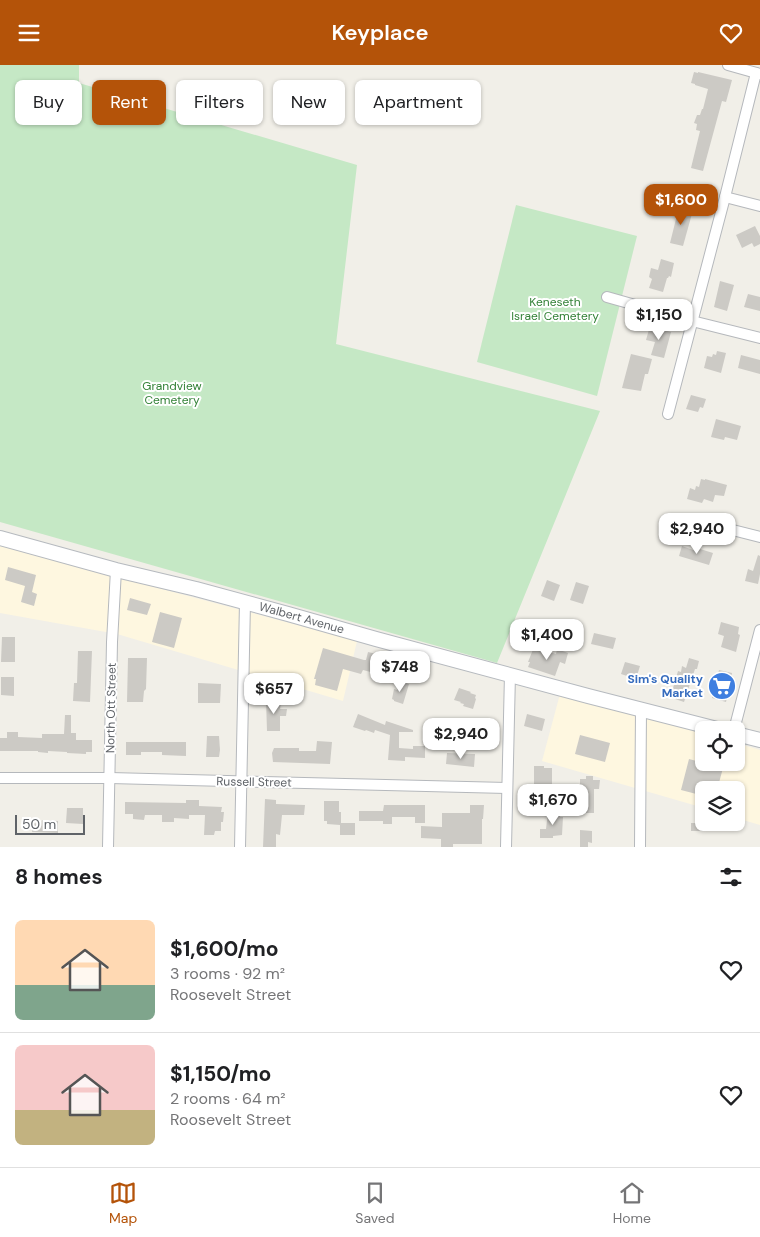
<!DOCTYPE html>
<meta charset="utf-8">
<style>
:root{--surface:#fff;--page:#f2f2f2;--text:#202124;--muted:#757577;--line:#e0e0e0;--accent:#b45309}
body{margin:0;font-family:"DM Sans",sans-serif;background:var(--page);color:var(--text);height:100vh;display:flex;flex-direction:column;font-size:19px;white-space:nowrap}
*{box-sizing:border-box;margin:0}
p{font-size:16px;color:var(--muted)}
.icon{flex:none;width:28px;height:28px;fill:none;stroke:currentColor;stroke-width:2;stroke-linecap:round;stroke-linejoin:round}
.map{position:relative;height:782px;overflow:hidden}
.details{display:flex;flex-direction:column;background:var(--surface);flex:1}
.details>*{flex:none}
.guide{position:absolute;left:15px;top:15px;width:500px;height:45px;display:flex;gap:10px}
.buttons{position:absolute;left:695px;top:656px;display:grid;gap:10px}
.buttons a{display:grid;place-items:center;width:50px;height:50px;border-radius:8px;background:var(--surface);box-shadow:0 1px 4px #0004;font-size:25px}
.scale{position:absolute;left:15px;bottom:12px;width:70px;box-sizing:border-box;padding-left:5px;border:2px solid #5f6368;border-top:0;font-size:14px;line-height:18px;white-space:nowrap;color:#5f6368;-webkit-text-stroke:4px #fff;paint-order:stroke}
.price{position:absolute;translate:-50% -42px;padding:0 11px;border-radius:10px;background:#fff;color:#222;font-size:16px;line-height:32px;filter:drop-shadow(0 1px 2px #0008)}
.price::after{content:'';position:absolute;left:50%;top:30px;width:15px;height:11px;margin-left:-8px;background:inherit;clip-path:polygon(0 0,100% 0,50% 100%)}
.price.selected{background:var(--accent);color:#fff}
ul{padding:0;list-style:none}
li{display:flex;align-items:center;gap:15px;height:125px;padding:0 15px}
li+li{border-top:1px solid var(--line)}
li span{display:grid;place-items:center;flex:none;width:140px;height:100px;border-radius:8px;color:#555}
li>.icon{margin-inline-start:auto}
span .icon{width:60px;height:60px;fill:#fffc;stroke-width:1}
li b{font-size:21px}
h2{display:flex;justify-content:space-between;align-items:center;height:60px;padding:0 15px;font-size:21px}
.chip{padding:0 18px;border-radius:8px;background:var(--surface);box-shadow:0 1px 4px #0004;font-size:18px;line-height:45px}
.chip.selected{background:var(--accent);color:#fff}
header{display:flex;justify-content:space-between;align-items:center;height:65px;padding:0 15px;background:var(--accent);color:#fff;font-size:22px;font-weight:600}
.menu{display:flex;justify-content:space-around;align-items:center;height:70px;border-top:1px solid var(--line);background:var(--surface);font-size:14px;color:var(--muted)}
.menu a{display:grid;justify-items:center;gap:2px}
.menu .selected{color:var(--accent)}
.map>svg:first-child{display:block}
.commercial{fill:#fef7e0}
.green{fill:#c5e8c5}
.building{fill:#cccac5}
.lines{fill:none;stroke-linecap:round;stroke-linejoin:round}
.minor-casing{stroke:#b5b8bc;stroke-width:12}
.secondary-casing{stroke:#b6babf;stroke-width:16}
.minor{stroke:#fff;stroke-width:10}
.secondary{stroke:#fff;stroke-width:14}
.labels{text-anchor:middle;stroke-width:4;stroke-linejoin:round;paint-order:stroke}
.park-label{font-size:12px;fill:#348238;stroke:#fff}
.street-label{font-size:12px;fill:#5f6368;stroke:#fff}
.shop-label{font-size:12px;font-weight:bold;fill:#366cbe;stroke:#fff;text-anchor:end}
</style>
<header><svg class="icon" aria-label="menu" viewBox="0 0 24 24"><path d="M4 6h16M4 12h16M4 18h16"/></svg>Keyplace<svg class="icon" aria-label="heart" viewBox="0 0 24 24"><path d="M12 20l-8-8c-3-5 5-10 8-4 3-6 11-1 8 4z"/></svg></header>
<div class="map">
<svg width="760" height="782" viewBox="0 0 760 782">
<rect width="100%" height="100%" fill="#f1efe8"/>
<g class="commercial">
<path d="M0 481 357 576 343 636 117 569 0 548Z"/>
<path d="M560 629 704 669V698H736V678L760 685V760L736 753V725H704V743L542 696Z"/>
</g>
<g class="green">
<path d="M0 0H79V18L357 100 336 279 600 346 497 598 0 457Z"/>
<path d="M516 140 637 171 597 331 477 297Z"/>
</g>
<g class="building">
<path d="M694 7 698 8V7L732 15 726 37 722 36 703 106 691 103 700 66 696 65 697 59 694 58 697 50H700L702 44H703L708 24 695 20V19L691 18Z"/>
<path d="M679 142 693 145 683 181 670 178Z"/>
<path d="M755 161 760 171V179L754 182 752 178 742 183 736 170Z"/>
<path d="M661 194 674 198 671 212 669 211 668 213H667L663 227 649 223 652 214 649 212 651 203 658 205Z"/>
<path d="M720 216 734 220 727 246 714 242Z"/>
<path d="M748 229 760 232V246L744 242Z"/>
<path d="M650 261 671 267 664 293 651 290 655 277 646 275Z"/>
<path d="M717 286 726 288 721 308 704 303 707 291 712 292 713 289 716 290Z"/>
<path d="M631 289 652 294 648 309H645L641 326 622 323Z"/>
<path d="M741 290 760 295V309L738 303Z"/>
<path d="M691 330 706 334 703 343 700 342 698 347 686 344Z"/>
<path d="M716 354 741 361 737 375 725 372 724 375 711 372Z"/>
<path d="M701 414 705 415V414L727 420 724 431 715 430 713 437 704 434 702 438 687 434 690 423 695 425 696 421 699 422Z"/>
<path d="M682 481 696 486 697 483 713 488 709 500 679 491Z"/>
<path d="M758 490 760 491V509L758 519 745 516 748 504 753 506Z"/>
<path d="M8 502 36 510 32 527 37 529 34 541 21 537 25 521 5 515Z"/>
<path d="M547 515 560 520 554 536 541 531Z"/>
<path d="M576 517 589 521 583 539 570 535Z"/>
<path d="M130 533 151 539 147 550 127 545Z"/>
<path d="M160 547 182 553 174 583 152 577Z"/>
<path d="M721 557 739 562 738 569 740 570 736 587 721 582 724 571 718 569Z"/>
<path d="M594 568 616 573 613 584 591 579Z"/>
<path d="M2 572H15V597H1Z"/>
<path d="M534 582 556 589 557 584 568 588 565 599 560 597 555 611 528 602 530 597H528Z"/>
<path d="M323 583 364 595H366L368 587 385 591 383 596 385 597 382 610 363 605 361 609 343 604 337 626 315 620 316 614H314Z"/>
<path d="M78 586H92L90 637 73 636 74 618H77Z"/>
<path d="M128 593H147L146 624 144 626 143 637H127Z"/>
<path d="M689 593 699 596 697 604H695L684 637 672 633 673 630H671L678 606 681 607 682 601 686 603Z"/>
<path d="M625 597 640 601 636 614 621 609Z"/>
<path d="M719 605 732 608 726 637 712 633Z"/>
<path d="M1 612H14V631L1 630Z"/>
<path d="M399 616 409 619 403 639 394 636V635L392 634 394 624 397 625Z"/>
<path d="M198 618 221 619 220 638H198Z"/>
<path d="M459 623 471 627 470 628 476 630 475 633 476 634 473 644 463 641 464 639 460 638 461 637 454 635Z"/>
<path d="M266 635 281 636 280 644H287L286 651H280V666H267Z"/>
<path d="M358 649 385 660 386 656 413 665V667H399V683L413 684V681H425V693L405 692V696L388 695 390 670 375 665 374 668 366 665 365 666 353 662Z"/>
<path d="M527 649 545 654 542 666 524 661Z"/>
<path d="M65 650H71V668H76V675H92V687H86V689L67 688V687L48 686V688L38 687V686H0V673H7V667H18V672L42 673V669H64Z"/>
<path d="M580 670 610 678 605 697 575 689Z"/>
<path d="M207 671H219L220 685 219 692H206Z"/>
<path d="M317 676 332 677 330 699 273 697 272 688 274 683H299V686H316Z"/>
<path d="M126 677H186V691L162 690V687H141V690H126Z"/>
<path d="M447 688 475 689 474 702 446 699Z"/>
<path d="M689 694 723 703 717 725H704V731L681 725Z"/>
<path d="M534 701H544V703H552V725H534Z"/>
<path d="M586 711H593V715H600L599 724H594V748H586V733H580V714H586Z"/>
<path d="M265 734 276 735V739L305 740 304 750H282L280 770 276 769V782H263Z"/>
<path d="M186 735H199V741L222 742 221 747H224L223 757H221V766H215L214 770H204L205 750H189V754L174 753V757H162V750H145L144 755 133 754V749H125V737L186 738Z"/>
<path d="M324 736H339V747H341V758H355V770H340V760L327 759V756H324Z"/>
<path d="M384 740H425V758H415V752H392V759H383V756H359V746H383Z"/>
<path d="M470 740H484L483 754H482V779H453V782H441V774L421 773V761L442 762V748H470Z"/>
<path d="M67 743H83V759L66 758Z"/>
<path d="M548 747H560V752H563L562 770 553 771V773H540V764H546Z"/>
<path d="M42 755 58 756V768L32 767 33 758 41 759Z"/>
<path d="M691 758H716L717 766H691Z"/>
<path d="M580 765 592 766V778L588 777V782H580Z"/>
</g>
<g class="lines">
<defs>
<g id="minor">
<path d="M728 0 760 9"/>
<path d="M725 132 760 141"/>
<path d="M607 232 692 256 760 273"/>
<path d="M668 349 725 132 756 8"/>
<path d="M689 454 760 472"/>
<path d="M734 665 760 565"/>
<path d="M0 713H110L507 723"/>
<path d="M108 782 112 577 116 505"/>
<path d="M240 782 245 537"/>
<path d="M506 782 510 609"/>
<path d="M640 782 641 645"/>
</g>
<g id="secondary">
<path id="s1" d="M0 473 116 505 196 524 288 549 376 574 588 631 721 665"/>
<path d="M736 669 760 675"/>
</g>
</defs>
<use href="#minor" class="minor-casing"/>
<use href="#secondary" class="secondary-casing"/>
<use href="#minor" class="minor"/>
<use href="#secondary" class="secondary"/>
</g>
<defs>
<symbol id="supermarket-disc" viewBox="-11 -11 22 22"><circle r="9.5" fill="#3f7fe0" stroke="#fff"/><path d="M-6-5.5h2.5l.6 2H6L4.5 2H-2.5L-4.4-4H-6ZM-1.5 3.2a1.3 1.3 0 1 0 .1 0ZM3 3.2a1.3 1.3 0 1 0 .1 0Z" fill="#fff"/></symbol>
</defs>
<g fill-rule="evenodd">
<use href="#supermarket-disc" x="706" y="605" width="32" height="32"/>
</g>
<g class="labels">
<g class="park-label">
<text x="555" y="241">Keneseth<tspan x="555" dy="14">Israel Cemetery</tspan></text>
<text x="172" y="325">Grandview<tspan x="172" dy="14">Cemetery</tspan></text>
</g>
<g class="street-label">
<text dy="4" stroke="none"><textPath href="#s1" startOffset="312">Walbert Avenue</textPath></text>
<text transform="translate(111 643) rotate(-89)" y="4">North Ott Street</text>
<text transform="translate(254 717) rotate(1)" y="4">Russell Street</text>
</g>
<g class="shop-label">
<text x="703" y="618">Sim's Quality<tspan x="703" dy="14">Market</tspan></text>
</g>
</g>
</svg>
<div class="buttons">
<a><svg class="icon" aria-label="locate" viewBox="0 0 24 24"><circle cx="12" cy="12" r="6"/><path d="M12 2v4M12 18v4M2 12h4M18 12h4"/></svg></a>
<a><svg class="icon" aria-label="layers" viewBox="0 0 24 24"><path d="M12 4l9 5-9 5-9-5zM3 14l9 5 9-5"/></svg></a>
</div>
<div class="scale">50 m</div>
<b class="price selected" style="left:681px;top:161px">$1,600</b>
<b class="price" style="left:659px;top:276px">$1,150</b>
<b class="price" style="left:697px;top:490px">$2,940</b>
<b class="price" style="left:547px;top:596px">$1,400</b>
<b class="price" style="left:400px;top:628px">$748</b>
<b class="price" style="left:274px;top:650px">$657</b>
<b class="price" style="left:461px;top:695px">$2,940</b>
<b class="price" style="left:553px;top:761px">$1,670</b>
<div class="guide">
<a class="chip">Buy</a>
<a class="chip selected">Rent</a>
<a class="chip">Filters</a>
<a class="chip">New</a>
<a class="chip">Apartment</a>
</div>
</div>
<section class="details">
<h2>8 homes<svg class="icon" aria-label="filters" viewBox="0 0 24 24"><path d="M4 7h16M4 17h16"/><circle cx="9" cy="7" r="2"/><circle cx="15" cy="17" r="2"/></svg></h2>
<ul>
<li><span style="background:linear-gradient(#ffd9b3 65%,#7fa58c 0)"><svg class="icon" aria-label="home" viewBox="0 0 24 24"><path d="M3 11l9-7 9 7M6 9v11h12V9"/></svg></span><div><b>$1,600/mo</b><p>3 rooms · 92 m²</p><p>Roosevelt Street</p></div><svg class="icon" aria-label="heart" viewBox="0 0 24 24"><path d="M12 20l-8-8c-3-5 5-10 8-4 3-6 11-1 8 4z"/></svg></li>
<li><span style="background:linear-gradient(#f6c9c9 65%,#c2b280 0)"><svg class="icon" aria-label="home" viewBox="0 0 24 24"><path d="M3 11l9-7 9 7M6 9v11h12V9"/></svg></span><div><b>$1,150/mo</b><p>2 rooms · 64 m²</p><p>Roosevelt Street</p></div><svg class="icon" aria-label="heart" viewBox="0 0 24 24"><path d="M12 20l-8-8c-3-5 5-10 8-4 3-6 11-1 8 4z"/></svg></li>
</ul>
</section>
<nav class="menu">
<a class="selected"><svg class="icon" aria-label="map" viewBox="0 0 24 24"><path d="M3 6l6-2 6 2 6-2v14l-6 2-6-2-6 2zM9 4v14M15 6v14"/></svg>Map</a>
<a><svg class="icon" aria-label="saved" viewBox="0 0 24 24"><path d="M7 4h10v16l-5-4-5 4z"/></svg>Saved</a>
<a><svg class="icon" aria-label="home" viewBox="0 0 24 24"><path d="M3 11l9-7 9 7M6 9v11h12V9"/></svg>Home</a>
</nav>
